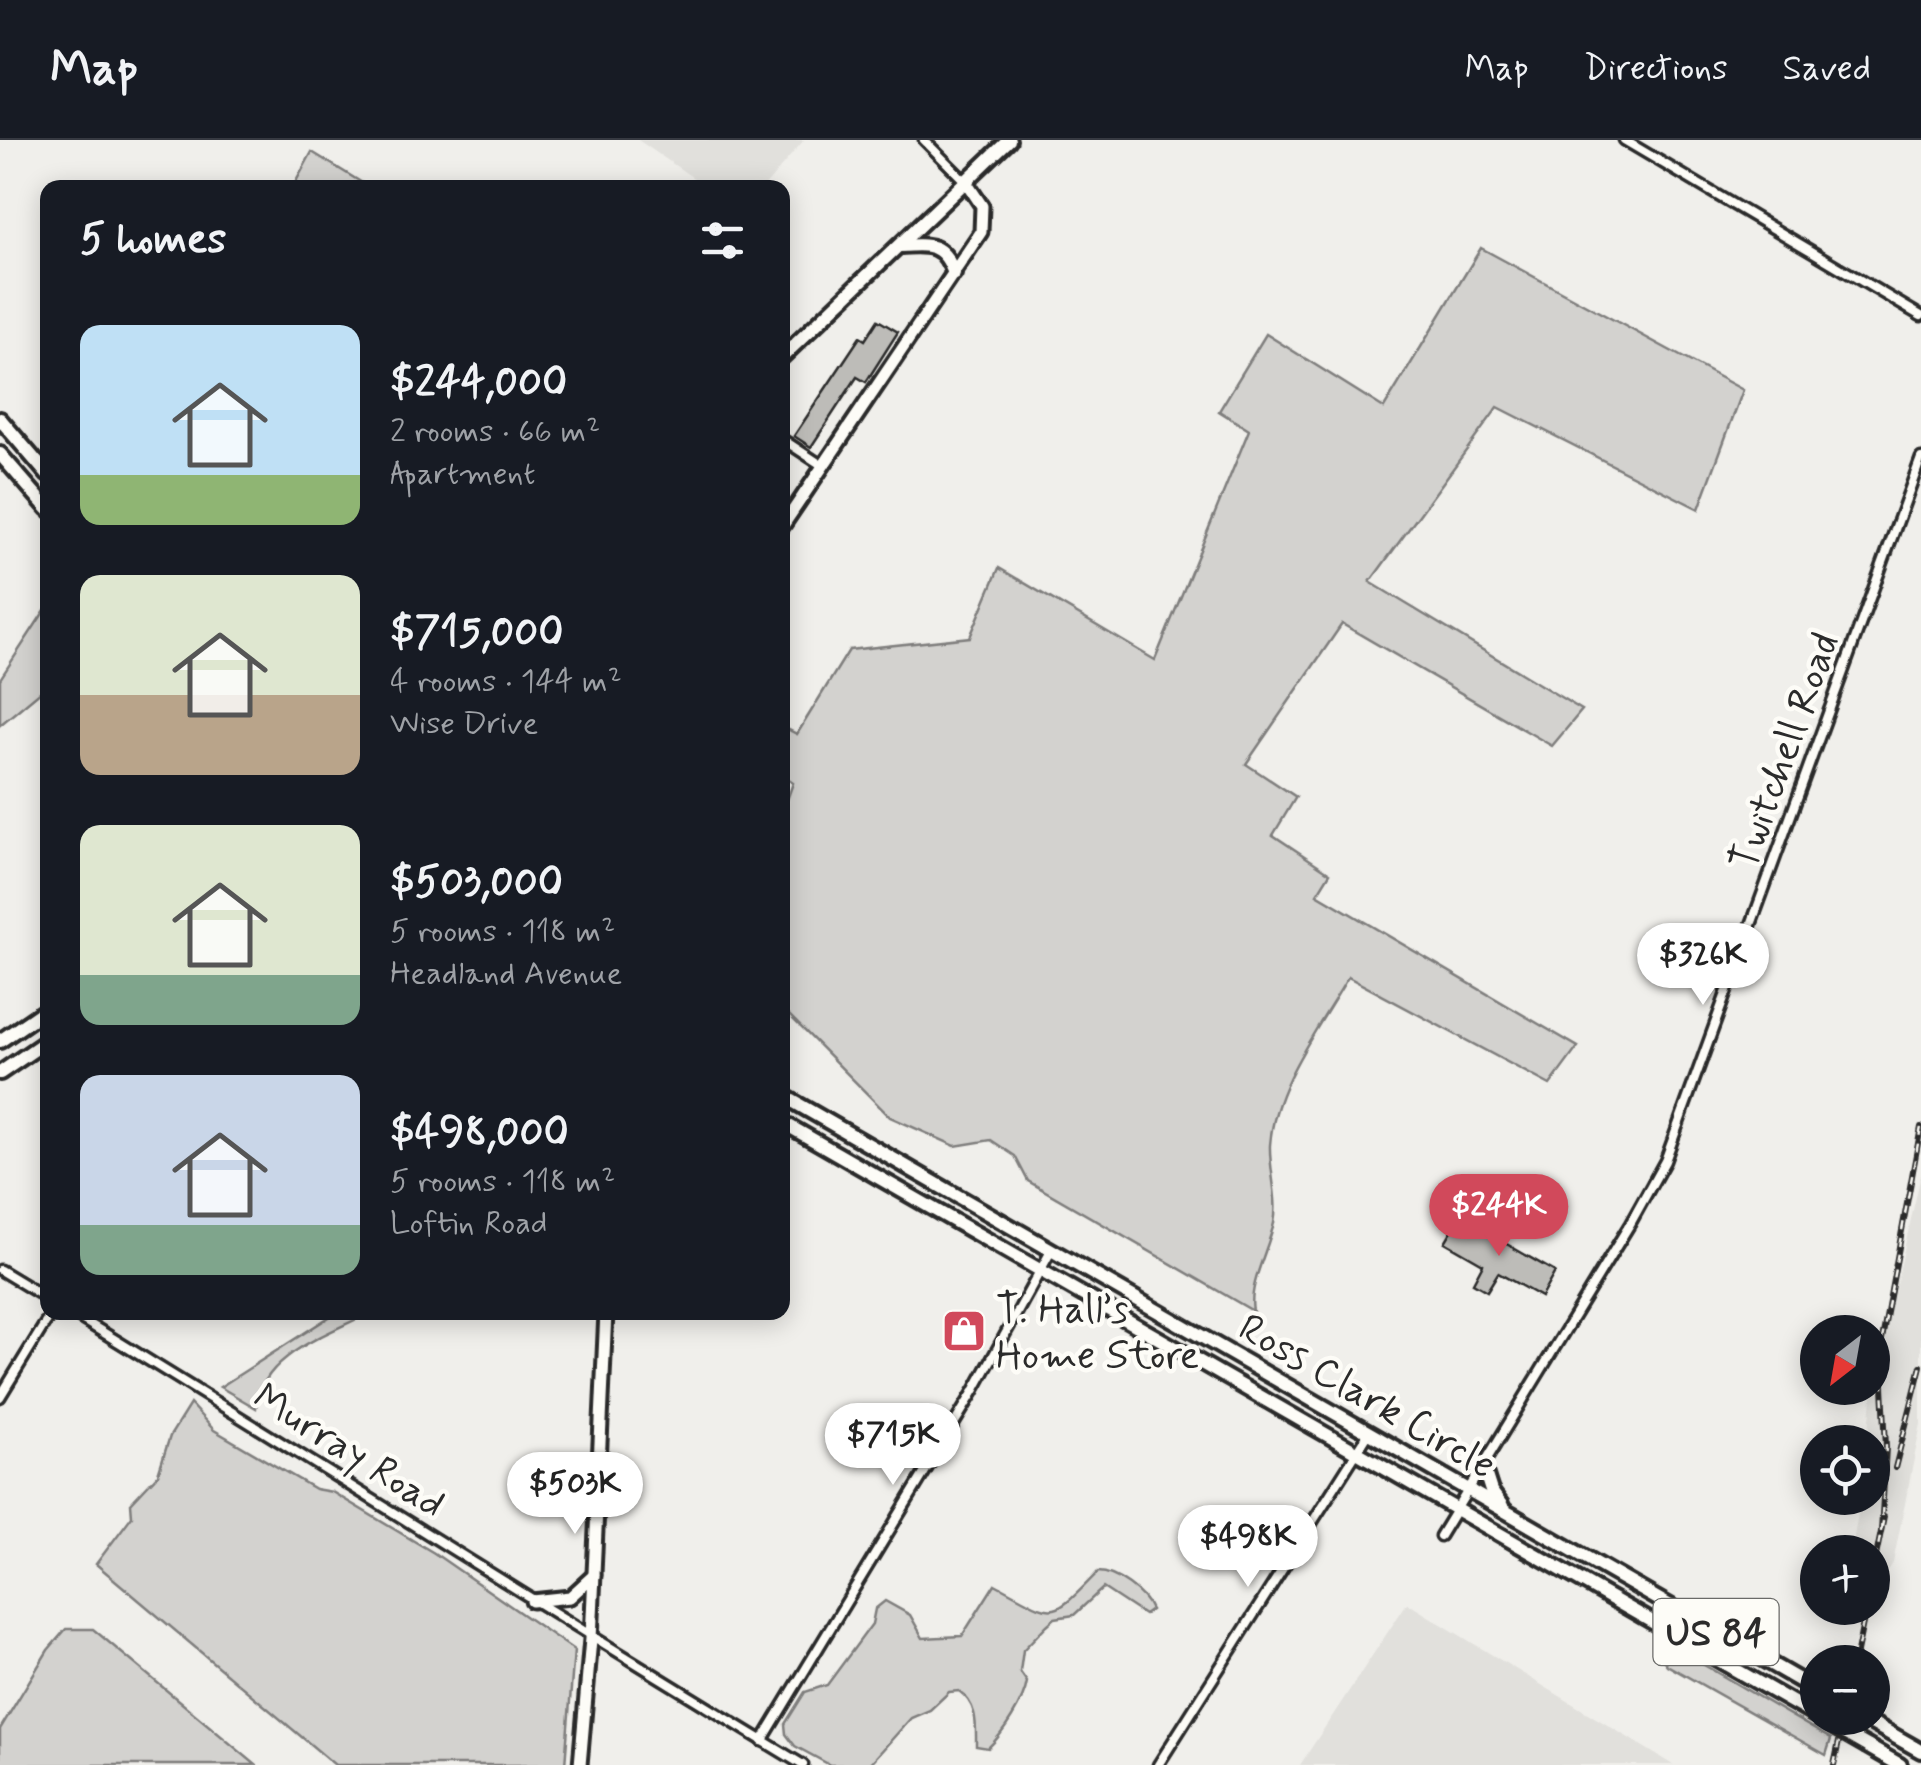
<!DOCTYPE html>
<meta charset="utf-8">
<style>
:root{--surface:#171b24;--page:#242831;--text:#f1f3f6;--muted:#9ea1a6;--line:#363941;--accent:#d1495b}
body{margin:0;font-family:Mynerve,sans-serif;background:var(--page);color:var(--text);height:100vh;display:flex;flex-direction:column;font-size:38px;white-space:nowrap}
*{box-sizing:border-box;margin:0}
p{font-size:32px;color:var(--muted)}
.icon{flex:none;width:55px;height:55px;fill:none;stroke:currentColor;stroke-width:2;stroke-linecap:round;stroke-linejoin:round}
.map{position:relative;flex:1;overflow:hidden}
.sheet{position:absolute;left:40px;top:40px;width:750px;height:1140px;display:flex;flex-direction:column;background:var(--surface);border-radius:20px;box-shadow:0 5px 25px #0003}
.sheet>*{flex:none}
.needle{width:65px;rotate:211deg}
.fabs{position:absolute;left:1800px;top:1175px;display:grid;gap:20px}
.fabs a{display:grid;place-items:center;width:90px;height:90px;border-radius:50%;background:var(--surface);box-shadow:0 5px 25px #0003;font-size:50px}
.price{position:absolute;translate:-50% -85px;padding:0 22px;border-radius:35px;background:#fff;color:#222;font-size:32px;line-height:65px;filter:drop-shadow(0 2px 5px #0008)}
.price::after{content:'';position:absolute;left:50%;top:60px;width:30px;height:22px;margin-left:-15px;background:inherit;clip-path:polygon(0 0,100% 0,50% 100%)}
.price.active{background:var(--accent);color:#fff}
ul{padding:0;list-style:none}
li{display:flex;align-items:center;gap:30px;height:250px;padding:0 40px}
li span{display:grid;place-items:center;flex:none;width:280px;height:200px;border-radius:20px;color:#555}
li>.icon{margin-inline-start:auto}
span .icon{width:120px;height:120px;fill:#fffc;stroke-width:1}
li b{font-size:42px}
h2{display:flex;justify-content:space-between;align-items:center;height:120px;padding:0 40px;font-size:42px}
header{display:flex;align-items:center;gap:60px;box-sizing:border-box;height:140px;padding:0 50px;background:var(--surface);border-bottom:2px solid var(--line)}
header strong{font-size:48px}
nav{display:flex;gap:55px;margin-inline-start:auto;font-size:35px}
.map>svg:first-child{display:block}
.built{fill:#e1e0dc}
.green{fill:#d3d2cf;stroke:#7f7e7d;stroke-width:2.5}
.building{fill:#bdbcb8;stroke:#2b2b2b;stroke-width:2.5}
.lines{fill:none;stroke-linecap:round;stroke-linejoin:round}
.minor-casing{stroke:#2b2b2b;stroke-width:15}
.secondary-casing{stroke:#2b2b2b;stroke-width:19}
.primary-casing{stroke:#2b2b2b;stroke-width:20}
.trunk-casing{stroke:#2b2b2b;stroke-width:20}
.minor{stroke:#fdfcf7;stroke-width:8}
.secondary{stroke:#fdfcf7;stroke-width:11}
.primary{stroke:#fdfcf7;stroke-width:12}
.trunk{stroke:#fdfcf7;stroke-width:12}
.rail-casing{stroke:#2b2b2b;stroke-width:6}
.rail{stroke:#fdfcf7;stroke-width:2.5;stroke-dasharray:8;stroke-linecap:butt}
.trunk-bridge-casing{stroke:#2b2b2b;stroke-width:20;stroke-linecap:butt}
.trunk-bridge{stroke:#fdfcf7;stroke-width:12}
.labels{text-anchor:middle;stroke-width:9;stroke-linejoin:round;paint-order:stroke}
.shield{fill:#fdfcf7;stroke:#6a6a68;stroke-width:2.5}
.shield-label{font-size:38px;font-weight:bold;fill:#2b2b2b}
.street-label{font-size:40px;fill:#2b2b2b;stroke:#fdfcf7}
.poi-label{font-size:40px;fill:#2b2b2b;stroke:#fdfcf7;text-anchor:start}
</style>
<header>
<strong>Map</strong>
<nav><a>Map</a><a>Directions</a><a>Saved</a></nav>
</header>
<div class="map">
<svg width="1921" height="1625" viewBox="0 0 1921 1625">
<rect width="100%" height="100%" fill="#f0efeb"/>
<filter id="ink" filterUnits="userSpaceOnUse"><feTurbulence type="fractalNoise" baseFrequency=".01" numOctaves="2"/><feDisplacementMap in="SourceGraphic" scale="20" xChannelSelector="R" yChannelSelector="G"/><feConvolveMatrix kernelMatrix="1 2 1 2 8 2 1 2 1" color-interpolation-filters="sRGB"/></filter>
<g filter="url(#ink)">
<g class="built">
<path d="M638 0H804L764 47 708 48Z"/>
<path d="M1921 1035V1284L1893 1423 1878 1447 1873 1445 1872 1412H1851L1861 1358H1872V1302H1868L1873 1246Z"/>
<path d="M1407 1463 1673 1625H1300Z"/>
</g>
<g class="green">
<path d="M312 12 364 44 363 47H293Z"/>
<path d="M1481 108 1743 250 1699 369 1498 267 1370 442 1582 570 1552 606 1342 484 1246 624 1296 657 1273 695 1330 733 1317 754 1578 907 1550 945 1348 837C1319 888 1274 945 1270 1005 1269 1030 1279 1059 1274 1083 1268 1110 1248 1146 1253 1171L1028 1041 1015 1016 991 1000 955 1006 890 977 783 869 782 674 793 643 783 636V587L797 594 849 510 970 497 999 428 1155 520 1249 290 1219 271 1266 194 1384 268Z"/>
<path d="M47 467V546L0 585V539Z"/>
<path d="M337 1172 369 1173C327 1195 261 1215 256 1268L220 1247Z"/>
<path d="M190 1264 214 1290 315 1349 332 1352 434 1413 574 1510 565 1625H335L96 1424 132 1376 131 1363 158 1334 170 1296Z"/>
<path d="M1098 1432C1116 1432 1145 1454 1151 1470L1144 1475 1103 1448 1074 1475 1055 1478 1047 1485 1023 1510 1020 1532 1027 1542C1024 1562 1003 1594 988 1608L976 1606C976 1584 978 1565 959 1551L949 1552 930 1570 911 1578 869 1625H830L795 1606 786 1594 785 1584 805 1552 827 1545 872 1484 875 1469 885 1461 910 1475 923 1498 962 1496 995 1444C1058 1477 1048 1483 1098 1432Z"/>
<path d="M66 1489H93L256 1625H0V1589L48 1510Z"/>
<path d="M1668 1504 1831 1599 1826 1615 1667 1525 1658 1513 1661 1505Z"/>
</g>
<g class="building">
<path d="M878 180 898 192 866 242 857 237 811 307 794 296 860 197 865 200Z"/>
<path d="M1460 1077 1555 1132 1541 1157 1498 1133 1487 1151 1473 1143 1483 1124 1445 1102Z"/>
</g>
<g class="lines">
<defs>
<g id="minor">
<path d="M924 0 966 42"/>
<path d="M1624 0 1921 176"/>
<path d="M782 299 823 326"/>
<path d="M0 1130 48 1159"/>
<path d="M70 1172C315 1322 557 1477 803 1625"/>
<path d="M0 1257 52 1172"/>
<path d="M1440 1396 1630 1084 1665 1021 1921 318"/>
<path d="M762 1601 974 1251 1051 1111"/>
<path d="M1158 1625 1369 1293"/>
</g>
<g id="secondary">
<path d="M782 387 981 92 982 66 966 42"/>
<path d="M532 1461 570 1457 594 1435"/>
<path d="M580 1625 591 1499 606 1172"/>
</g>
<g id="primary">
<path d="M900 106C929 104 944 103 954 134"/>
<path d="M782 217 1009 0"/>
</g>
<g id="trunk">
<path d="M0 279 48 335"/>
<path d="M0 314 48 369"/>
<path d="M0 901 48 868"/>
<path d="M0 933 48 900"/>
<path d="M782 955 1818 1551"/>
<path d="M782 982 1818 1577"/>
<path d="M1482 1323 1491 1351 1502 1366"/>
<path d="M1863 1578 1921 1611"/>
<path d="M1867 1606 1900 1625"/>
</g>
</defs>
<use href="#minor" class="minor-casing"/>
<use href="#secondary" class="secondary-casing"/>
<use href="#primary" class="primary-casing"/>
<use href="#trunk" class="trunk-casing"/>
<use href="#minor" class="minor"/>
<use href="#secondary" class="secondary"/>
<use href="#primary" class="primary"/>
<use href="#trunk" class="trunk"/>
<defs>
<g id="rail">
<path d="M1895 1328 1921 1226"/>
<path d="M1881 1392 1886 1307 1881 1205 1921 987"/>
<path d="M1872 1436 1884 1377"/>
<path d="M1855 1522 1866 1468"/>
<path d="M1834 1625 1844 1578"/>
</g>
</defs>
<use href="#rail" class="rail-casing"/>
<use href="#rail" class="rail"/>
<defs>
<path id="trunk-bridge" d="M1818 1578 1867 1606"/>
</defs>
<use href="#trunk-bridge" class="trunk-bridge-casing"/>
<use href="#trunk-bridge" class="trunk-bridge"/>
</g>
</g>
<defs>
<symbol id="shop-square" viewBox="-11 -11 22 22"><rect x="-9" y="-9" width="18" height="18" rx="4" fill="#d1495b" stroke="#fdfcf7"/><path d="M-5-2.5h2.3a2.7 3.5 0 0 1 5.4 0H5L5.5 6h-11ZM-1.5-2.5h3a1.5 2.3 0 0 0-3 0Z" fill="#fff"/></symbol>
</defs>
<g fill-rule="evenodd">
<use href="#shop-square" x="939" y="1166" width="50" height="50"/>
</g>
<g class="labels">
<rect class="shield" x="1653.5" y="1459" width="125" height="66" rx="8"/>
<g class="shield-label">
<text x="1716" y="1505">US 84</text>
</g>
<g class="street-label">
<text transform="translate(1783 611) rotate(-70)" y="14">Twitchell Road</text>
<text transform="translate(1368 1255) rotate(30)" y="14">Ross Clark Circle</text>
<text transform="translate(350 1309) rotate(32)" y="14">Murray Road</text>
</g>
<g class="poi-label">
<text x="996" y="1182">T. Hall’s<tspan x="996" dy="46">Home Store</tspan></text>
</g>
</g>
</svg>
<div class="fabs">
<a><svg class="needle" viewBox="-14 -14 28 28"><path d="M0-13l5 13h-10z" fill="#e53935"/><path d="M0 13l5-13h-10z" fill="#9ea1a6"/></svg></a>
<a><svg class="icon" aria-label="locate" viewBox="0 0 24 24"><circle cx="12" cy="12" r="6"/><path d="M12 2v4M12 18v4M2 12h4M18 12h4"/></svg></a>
<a>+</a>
<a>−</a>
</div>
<b class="price" style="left:1703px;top:868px">$326K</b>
<b class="price active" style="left:1499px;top:1119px">$244K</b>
<b class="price" style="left:893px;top:1348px">$715K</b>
<b class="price" style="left:575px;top:1397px">$503K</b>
<b class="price" style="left:1248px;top:1450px">$498K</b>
<section class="sheet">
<h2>5 homes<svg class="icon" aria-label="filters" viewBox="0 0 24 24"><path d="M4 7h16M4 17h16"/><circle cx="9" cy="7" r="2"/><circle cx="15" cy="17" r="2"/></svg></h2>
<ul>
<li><span style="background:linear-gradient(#bfe0f5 75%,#8fb573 0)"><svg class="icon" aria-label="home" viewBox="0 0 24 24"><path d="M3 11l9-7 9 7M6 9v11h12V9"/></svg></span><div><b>$244,000</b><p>2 rooms · 66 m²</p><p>Apartment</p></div></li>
<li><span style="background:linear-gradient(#dfe7d0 60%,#b9a48a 0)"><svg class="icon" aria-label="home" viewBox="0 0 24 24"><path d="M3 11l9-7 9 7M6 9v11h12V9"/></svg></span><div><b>$715,000</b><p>4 rooms · 144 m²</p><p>Wise Drive</p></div></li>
<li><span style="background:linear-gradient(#dfe7d0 75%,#7fa58c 0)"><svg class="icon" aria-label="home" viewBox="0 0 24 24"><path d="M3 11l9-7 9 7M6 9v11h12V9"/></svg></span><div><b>$503,000</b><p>5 rooms · 118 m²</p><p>Headland Avenue</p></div></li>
<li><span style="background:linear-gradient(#c9d6e8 75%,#7fa58c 0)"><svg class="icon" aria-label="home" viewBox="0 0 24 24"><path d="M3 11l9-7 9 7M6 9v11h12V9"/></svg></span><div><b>$498,000</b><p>5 rooms · 118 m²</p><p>Loftin Road</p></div></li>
</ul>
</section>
</div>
